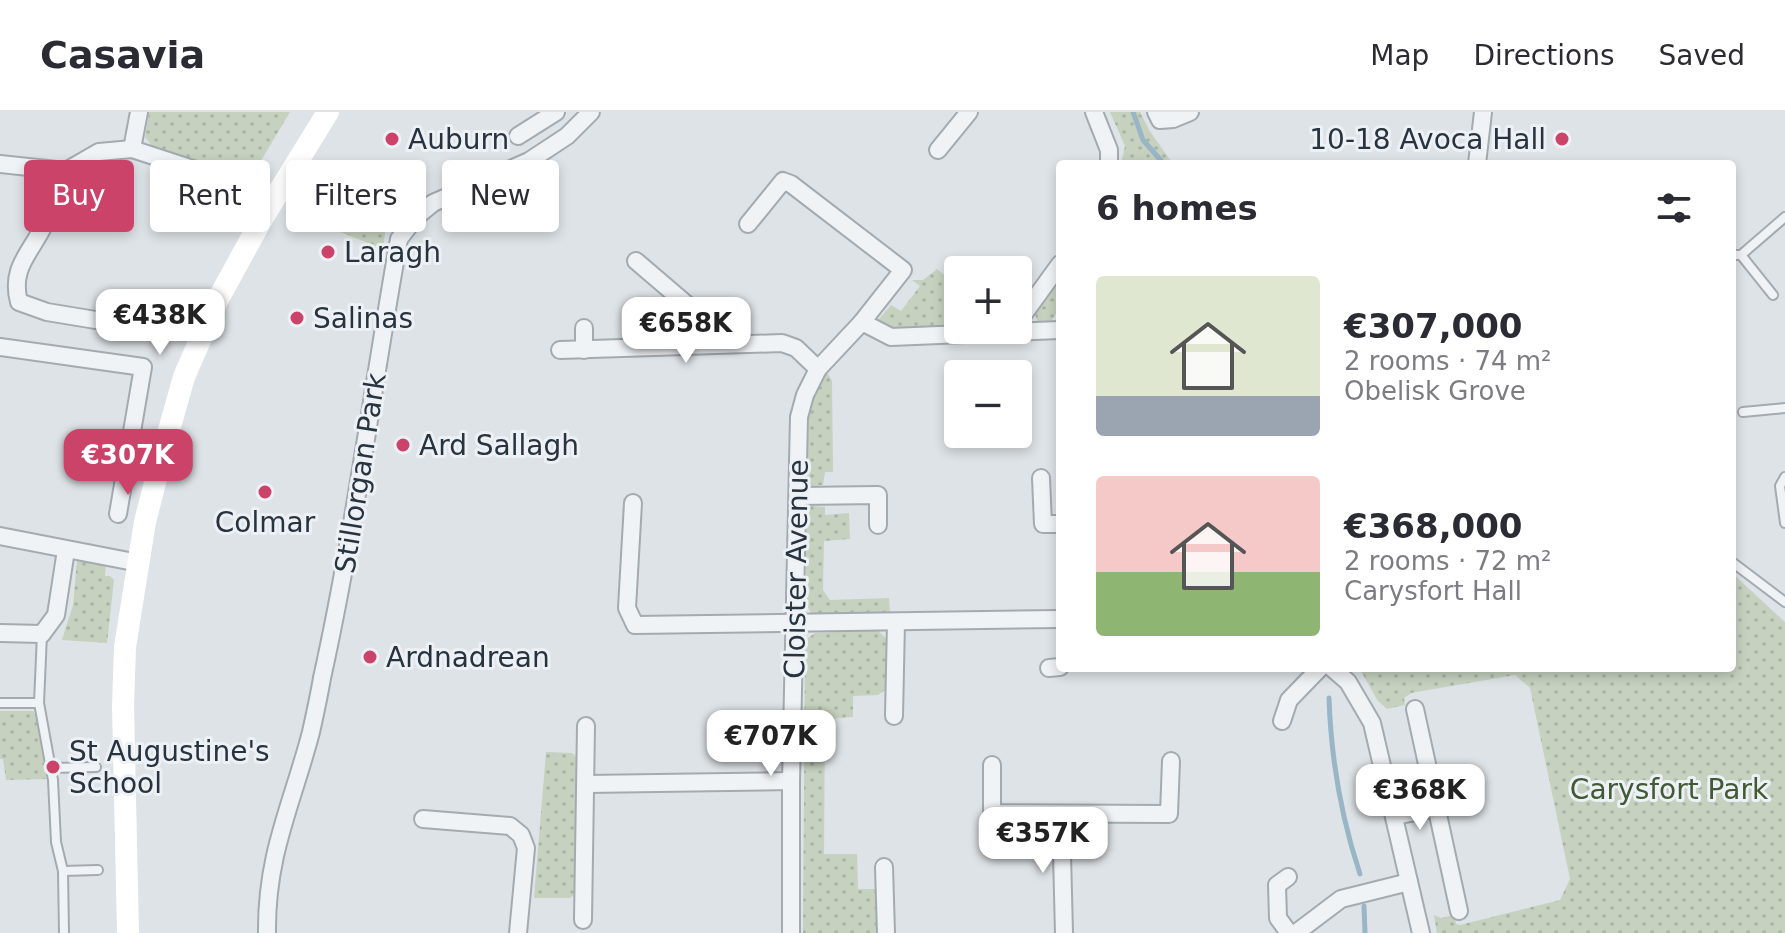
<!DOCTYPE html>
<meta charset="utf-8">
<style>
:root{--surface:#fff;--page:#f2f2f3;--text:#2b2b33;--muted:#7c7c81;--line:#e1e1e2;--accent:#cc436a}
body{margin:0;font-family:"DejaVu Sans",sans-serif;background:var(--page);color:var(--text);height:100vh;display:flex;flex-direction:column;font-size:30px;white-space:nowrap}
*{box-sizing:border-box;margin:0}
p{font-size:26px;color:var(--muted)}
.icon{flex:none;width:44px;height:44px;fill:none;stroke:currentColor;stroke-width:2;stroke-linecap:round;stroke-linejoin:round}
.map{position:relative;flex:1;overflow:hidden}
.panel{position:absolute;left:1056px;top:48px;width:680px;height:512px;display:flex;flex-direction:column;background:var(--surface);border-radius:8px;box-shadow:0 4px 12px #0003}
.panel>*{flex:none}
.banner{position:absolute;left:24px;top:48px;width:760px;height:72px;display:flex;gap:16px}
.tools{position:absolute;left:944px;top:144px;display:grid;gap:16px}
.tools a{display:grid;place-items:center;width:88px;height:88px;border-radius:8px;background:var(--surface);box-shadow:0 4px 12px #0003;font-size:40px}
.price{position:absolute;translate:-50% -68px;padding:0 18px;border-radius:16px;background:#fff;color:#222;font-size:26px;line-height:52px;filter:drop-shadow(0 2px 4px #0008)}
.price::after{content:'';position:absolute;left:50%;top:48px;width:24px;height:18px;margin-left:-12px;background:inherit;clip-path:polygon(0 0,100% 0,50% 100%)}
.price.active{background:var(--accent);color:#fff}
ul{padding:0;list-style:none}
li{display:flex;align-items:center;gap:24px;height:200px;padding:0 40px}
li span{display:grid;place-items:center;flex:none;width:224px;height:160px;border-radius:8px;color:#555}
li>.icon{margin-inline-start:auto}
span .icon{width:96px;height:96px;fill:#fffc;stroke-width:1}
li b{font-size:34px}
h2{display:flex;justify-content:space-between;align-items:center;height:96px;padding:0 40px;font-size:34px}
.tag{padding:0 28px;border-radius:8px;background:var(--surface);box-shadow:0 4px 12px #0003;font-size:28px;line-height:72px}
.tag.active{background:var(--accent);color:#fff}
header{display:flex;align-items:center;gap:48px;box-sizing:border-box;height:112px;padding:0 40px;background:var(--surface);border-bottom:2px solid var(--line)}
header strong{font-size:38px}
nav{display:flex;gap:44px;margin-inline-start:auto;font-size:28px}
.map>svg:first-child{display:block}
.grass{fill:url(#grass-dots)}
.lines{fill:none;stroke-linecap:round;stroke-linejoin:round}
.stream{stroke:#99b6c7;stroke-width:5}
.service-casing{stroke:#a3abb1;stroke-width:12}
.minor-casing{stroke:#a3abb1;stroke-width:20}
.service{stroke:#f0f3f6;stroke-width:8}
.minor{stroke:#f0f3f6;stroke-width:16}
.secondary{stroke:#fff;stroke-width:22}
.poi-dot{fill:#cc436a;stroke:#edf1f5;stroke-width:3}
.labels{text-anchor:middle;stroke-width:6;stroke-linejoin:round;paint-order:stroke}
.poi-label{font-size:28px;fill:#27333e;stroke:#edf1f5;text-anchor:start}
.street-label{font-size:28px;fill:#27333e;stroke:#edf1f5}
.park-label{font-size:28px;fill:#415935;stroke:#edf1f5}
</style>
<header>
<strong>Casavia</strong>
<nav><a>Map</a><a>Directions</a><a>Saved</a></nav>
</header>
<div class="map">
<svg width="1785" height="821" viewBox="0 0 1785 821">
<defs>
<pattern id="grass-dots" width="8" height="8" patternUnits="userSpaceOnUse" patternTransform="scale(2)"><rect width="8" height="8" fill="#c6d1bf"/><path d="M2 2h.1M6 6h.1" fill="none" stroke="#aab4a5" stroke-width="1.8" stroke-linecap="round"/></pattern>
</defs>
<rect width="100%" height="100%" fill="#dee3e7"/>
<g class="grass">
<path d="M149 0H290L247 72 239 67 237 70 199 50 151 33 145 25Z"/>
<path d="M1110 0H1140L1149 18 1173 52H1121L1125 34Z"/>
<path d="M320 63 388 97 383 137 295 102Z"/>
<path d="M937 157 958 174V215C937 216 909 222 888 217 881 215 882 213 879 207L891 193 901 199 920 174 912 168H923Z"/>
<path d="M1060 164V200H1057L1049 212 1038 211 1034 200Z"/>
<path d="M664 191 686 209 687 215 684 220 655 223 653 206Z"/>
<path d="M827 260 832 269 833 360H825L823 373 811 374 807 367 809 290Z"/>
<path d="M811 394 825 395V403L849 401 850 427 824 429 823 478 830 488 889 486 890 501 819 503 811 501 805 490 807 401Z"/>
<path d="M77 449 106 453 105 464H110L114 468 107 531 62 528 73 493Z"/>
<path d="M1732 461 1785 510V821H1437L1434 803 1441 806 1454 803 1456 812 1460 813 1560 788 1570 767 1530 576 1515 563 1411 581 1404 586 1405 593 1387 597 1378 589 1359 556H1732Z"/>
<path d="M877 518 888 528V576L878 583 853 584V605L825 607 824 742H857L858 777H877L878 821H803L805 532 808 526 815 521Z"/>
<path d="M0 599H33L37 605 47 667 6 668 3 647H0Z"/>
<path d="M546 640 572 641 580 648 576 782 570 786H534Z"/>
</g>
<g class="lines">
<g class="stream">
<path d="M1133 0 1143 28 1164 52"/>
<path d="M1329 586C1331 646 1341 705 1360 762"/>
<path d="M1364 794 1365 821"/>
</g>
<defs>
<g id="service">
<path d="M1732 143H1741L1785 105"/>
<path d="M1741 143 1773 183"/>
<path d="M1743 300 1785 296"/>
<path d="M1785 365 1780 374 1785 411"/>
<path d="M1732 450 1785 490"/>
<path d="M42 522 39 591 53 668 56 730 63 759 64 821"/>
<path d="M0 591H39"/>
<path d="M51 656 96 655"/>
<path d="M63 759 98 758"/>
</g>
<g id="minor">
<path d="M1094 0 1109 38V52"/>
<path d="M1156 0 1160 8 1173 7 1190 0"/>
<path d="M518 24 556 0"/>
<path d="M132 37 139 0"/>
<path d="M938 38 969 0"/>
<path d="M0 52 66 59 99 40 132 37 196 58 268 98"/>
<path d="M1477 52 1483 0"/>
<path d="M66 59C59 77 53 96 44 113 30 142 10 156 19 190L47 200 150 217"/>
<path d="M748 112 783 69 791 72 903 158 862 210 818 257 805 283 799 305 791 669V821"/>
<path d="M636 149 698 202 706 232"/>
<path d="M862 210 891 225 1060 218"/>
<path d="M1018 210 1060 152"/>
<path d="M0 235 143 255 118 402"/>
<path d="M560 238 782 231 796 236 818 257"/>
<path d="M584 238V216"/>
<path d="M1041 366 1043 412H1060"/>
<path d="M799 384 878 383V413"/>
<path d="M633 391 627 496 635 513 1060 507"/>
<path d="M0 424 139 451"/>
<path d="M0 521 42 522 56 503 66 438"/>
<path d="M1049 556 1060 555"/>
<path d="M1332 556 1348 570 1372 611 1421 821"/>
<path d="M1415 597 1459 799"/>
<path d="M894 604 896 510"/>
<path d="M1282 609 1289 588 1320 556"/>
<path d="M992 653V701L1169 702 1171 649"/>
<path d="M586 672 791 669"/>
<path d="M1061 703 1064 821"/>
<path d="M1395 704 1436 696"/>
<path d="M423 707 510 714 521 723 526 736 518 821"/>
<path d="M884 755 886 821"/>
<path d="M1288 765 1277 773 1278 806 1289 821"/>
<path d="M583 808 586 614"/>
<path d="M267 821C266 742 292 693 311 620 315 602 319 584 322 566 354 421 373 273 399 127L416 105 433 91 529 49 567 24 591 0"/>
<path d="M1296 821 1341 787 1409 770"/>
</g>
</defs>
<use href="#service" class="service-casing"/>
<use href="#minor" class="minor-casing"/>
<use href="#service" class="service"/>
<use href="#minor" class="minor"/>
<path class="secondary" d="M128 821 123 594 125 535 145 410 162 343 184 265 217 189 262 107 328 0"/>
</g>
<g class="poi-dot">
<circle cx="392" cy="27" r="8"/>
<circle cx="1562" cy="27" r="8"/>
<circle cx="328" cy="140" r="8"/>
<circle cx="297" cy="206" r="8"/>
<circle cx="403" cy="333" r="8"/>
<circle cx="265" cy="380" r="8"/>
<circle cx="370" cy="545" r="8"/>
<circle cx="53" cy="655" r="8"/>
</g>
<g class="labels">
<g class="poi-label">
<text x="408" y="37">Auburn</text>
<text x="1546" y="37" text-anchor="end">10-18 Avoca Hall</text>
<text x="344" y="150">Laragh</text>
<text x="313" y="216">Salinas</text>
<text x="419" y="343">Ard Sallagh</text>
<text x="265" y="420" text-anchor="middle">Colmar</text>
<text x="386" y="555">Ardnadrean</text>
<text x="69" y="649">St Augustine's<tspan x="69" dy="32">School</tspan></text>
</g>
<g class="street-label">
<text transform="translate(360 361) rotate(-81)" y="10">Stillorgan Park</text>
<text transform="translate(796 457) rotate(-89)" y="10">Cloister Avenue</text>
</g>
<g class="park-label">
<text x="1669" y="687">Carysfort Park</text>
</g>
</g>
</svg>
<div class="tools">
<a>+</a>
<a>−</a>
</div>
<b class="price" style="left:160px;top:245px">€438K</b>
<b class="price" style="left:686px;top:253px">€658K</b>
<b class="price active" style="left:128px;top:385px">€307K</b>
<b class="price" style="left:771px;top:666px">€707K</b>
<b class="price" style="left:1420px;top:720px">€368K</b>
<b class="price" style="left:1043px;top:763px">€357K</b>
<div class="banner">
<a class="tag active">Buy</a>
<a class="tag">Rent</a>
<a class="tag">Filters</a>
<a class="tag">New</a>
</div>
<section class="panel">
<h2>6 homes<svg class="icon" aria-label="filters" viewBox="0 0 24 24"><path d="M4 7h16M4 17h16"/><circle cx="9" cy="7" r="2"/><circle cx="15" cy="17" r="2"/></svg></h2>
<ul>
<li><span style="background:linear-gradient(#dfe7d0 75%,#9aa5b1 0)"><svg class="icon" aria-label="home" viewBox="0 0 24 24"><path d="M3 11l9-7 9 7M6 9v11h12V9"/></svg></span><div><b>€307,000</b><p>2 rooms · 74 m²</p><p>Obelisk Grove</p></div></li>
<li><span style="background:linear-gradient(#f6c9c9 60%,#8fb573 0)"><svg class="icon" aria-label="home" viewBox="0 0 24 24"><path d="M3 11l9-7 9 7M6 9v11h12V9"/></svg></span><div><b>€368,000</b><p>2 rooms · 72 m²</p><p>Carysfort Hall</p></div></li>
</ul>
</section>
</div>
